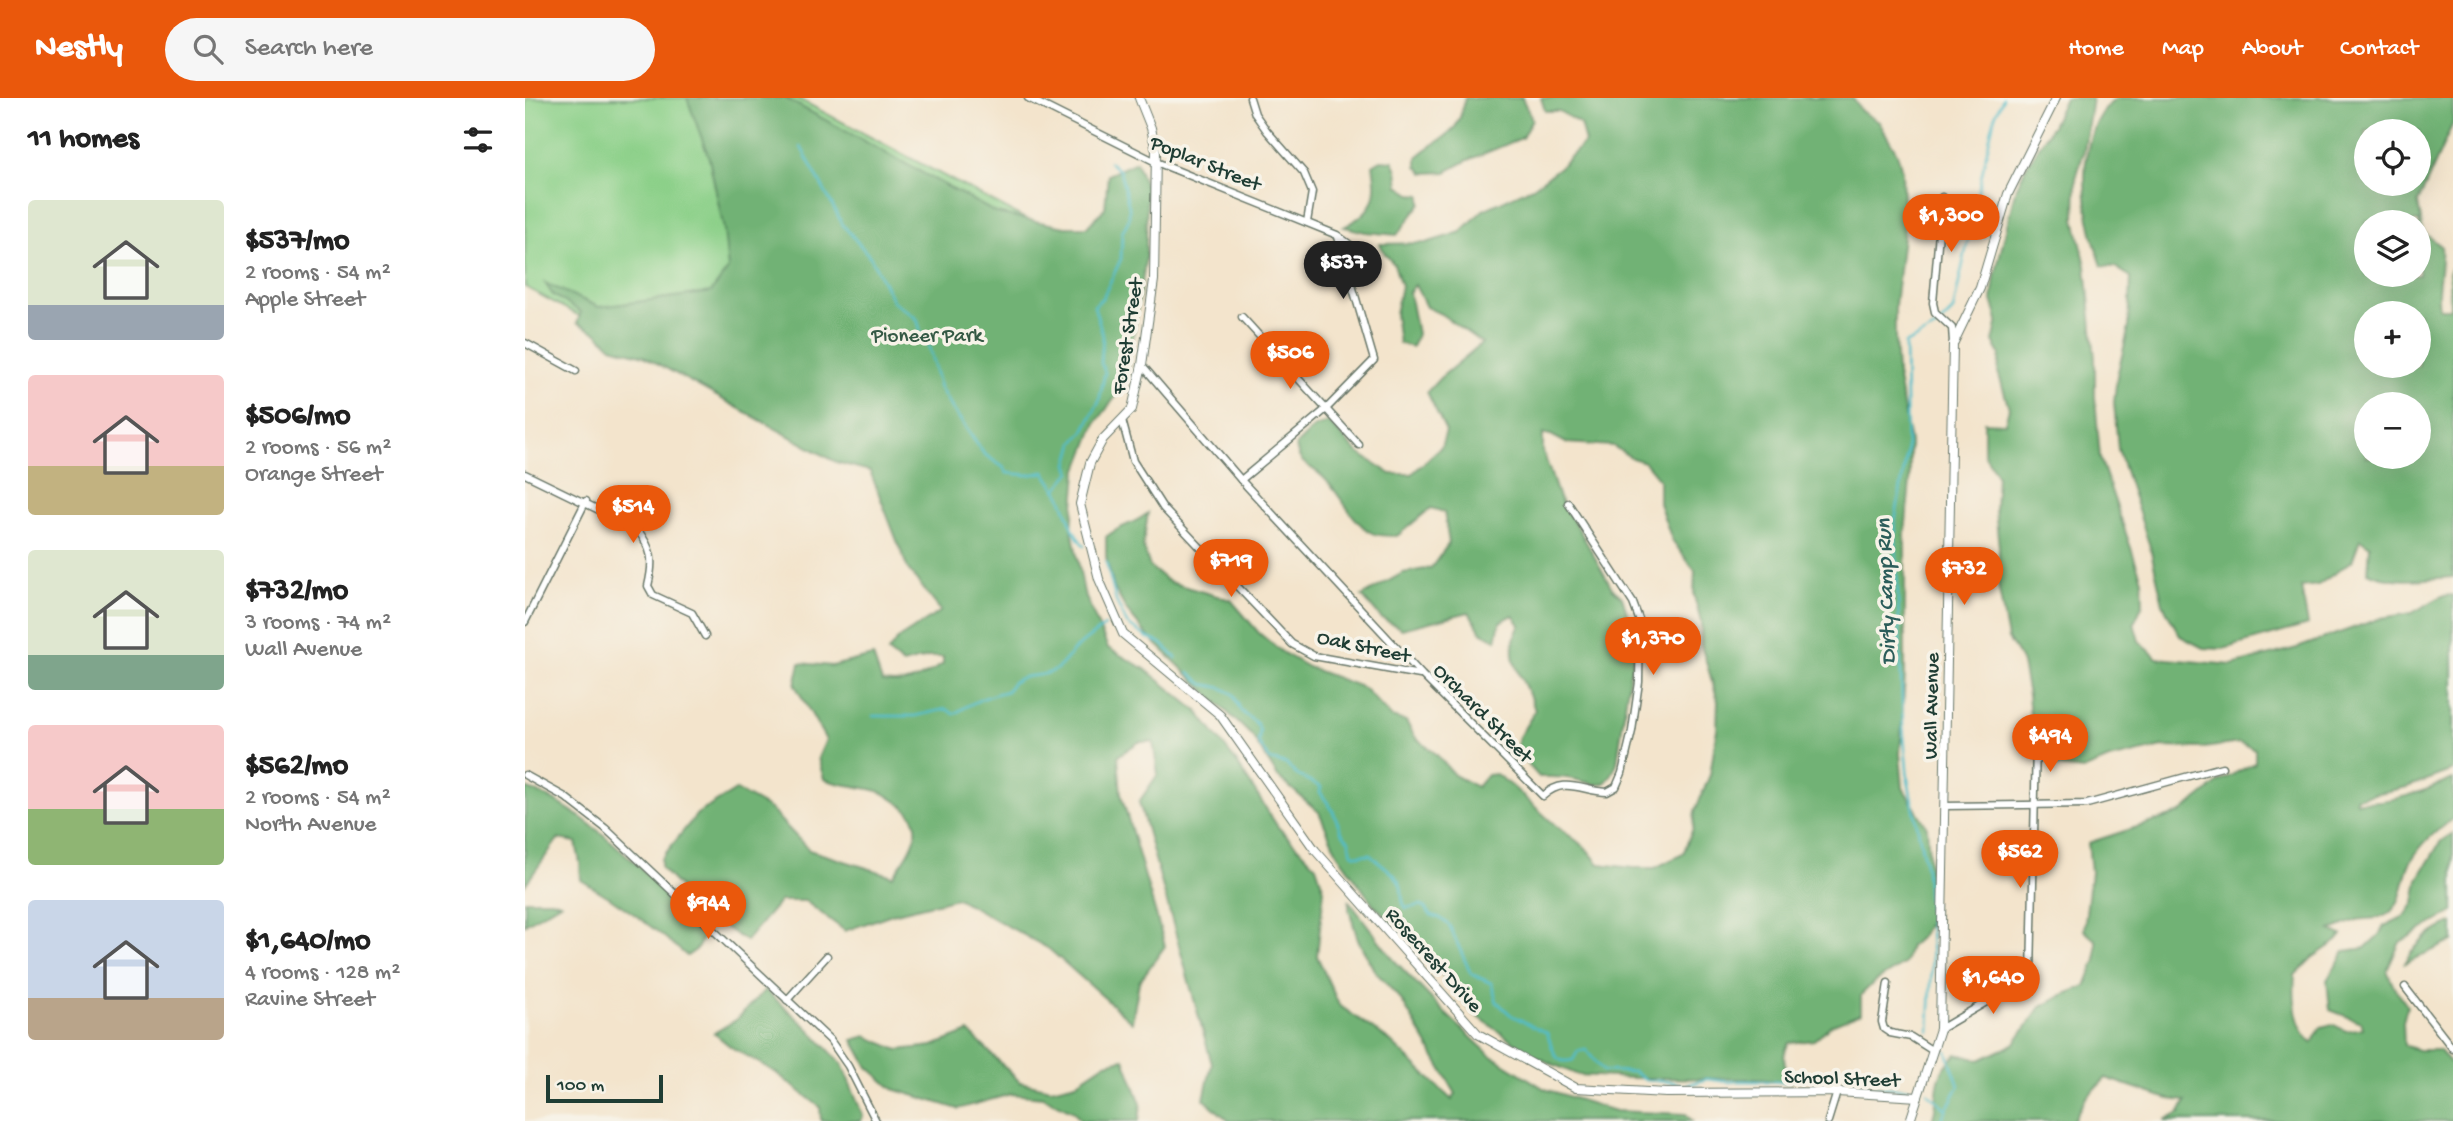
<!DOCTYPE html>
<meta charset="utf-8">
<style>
:root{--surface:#fff;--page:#f6f6f6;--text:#222;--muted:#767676;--accent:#ea580c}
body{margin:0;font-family:"Gochi Hand",sans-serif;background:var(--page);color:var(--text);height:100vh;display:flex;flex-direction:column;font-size:26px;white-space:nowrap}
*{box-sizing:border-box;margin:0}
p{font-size:23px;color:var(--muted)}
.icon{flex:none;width:38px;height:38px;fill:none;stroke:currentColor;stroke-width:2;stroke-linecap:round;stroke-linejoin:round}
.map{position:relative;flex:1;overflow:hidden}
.drawer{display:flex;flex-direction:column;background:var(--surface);width:525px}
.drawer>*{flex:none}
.tools{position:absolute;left:1829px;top:21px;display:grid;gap:14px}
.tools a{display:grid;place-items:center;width:77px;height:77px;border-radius:50%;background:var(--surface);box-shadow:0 7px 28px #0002;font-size:35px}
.scale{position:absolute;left:21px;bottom:18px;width:117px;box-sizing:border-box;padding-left:7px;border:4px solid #1f3d34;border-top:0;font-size:19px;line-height:24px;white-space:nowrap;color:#1f3d34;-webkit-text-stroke:5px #f7f3e8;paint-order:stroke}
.price{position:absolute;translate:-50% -60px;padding:0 16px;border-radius:24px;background:var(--accent);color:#fff;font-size:23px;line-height:46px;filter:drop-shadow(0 2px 4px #0008)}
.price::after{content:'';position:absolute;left:50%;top:42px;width:21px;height:16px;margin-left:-10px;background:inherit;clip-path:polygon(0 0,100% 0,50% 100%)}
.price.current{background:#222;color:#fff}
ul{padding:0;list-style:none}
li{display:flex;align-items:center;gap:21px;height:175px;padding:0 28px}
li span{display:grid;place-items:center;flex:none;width:196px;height:140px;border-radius:7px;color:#555}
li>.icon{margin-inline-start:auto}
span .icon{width:84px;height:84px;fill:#fffc;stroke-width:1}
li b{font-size:30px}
h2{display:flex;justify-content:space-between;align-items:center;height:84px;padding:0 28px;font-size:30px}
header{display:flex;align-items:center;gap:42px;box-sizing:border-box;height:98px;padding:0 35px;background:var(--accent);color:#fff}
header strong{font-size:33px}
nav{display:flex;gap:38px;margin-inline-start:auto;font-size:24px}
.search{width:490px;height:63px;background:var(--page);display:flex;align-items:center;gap:18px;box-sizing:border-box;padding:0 24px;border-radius:38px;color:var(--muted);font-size:26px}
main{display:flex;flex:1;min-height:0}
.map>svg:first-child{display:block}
.green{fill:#8cd089;stroke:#56865e;stroke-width:2}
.forest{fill:#71b275;stroke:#487854;stroke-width:2;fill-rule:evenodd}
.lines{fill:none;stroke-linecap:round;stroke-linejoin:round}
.stream{stroke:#51bdca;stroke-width:2.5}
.minor-casing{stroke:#697769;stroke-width:9}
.tertiary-casing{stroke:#697769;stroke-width:10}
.minor{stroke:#fff;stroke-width:6}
.tertiary{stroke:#fff;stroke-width:8}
.labels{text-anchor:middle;stroke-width:7;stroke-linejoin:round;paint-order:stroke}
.street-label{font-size:21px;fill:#1f3d34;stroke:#f7f3e8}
.park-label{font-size:21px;fill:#355a45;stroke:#f7f3e8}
.water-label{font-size:23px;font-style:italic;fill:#2c5d5a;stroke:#f7f3e8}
</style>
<header>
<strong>Nestly</strong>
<div class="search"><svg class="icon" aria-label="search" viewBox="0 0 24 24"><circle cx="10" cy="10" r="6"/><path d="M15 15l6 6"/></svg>Search here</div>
<nav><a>Home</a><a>Map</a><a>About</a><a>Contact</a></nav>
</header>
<main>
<section class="drawer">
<h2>11 homes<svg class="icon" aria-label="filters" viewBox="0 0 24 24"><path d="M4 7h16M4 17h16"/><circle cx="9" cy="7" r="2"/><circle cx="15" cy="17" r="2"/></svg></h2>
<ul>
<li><span style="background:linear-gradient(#dfe7d0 75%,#9aa5b1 0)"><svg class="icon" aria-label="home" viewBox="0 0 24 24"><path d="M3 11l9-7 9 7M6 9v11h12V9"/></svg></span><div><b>$537/mo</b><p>2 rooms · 54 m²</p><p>Apple Street</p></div></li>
<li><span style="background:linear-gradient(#f6c9c9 65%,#c2b280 0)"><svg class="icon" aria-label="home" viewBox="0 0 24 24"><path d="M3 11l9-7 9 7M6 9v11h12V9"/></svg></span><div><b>$506/mo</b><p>2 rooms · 56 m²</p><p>Orange Street</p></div></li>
<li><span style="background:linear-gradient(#dfe7d0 75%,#7fa58c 0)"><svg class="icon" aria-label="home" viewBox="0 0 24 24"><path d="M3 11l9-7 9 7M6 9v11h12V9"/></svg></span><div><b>$732/mo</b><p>3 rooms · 74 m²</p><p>Wall Avenue</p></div></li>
<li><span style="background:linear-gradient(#f6c9c9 60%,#8fb573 0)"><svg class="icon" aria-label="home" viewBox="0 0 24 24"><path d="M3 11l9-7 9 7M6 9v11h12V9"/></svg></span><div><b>$562/mo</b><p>2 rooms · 54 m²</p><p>North Avenue</p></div></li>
<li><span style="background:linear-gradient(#c9d6e8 70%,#b9a48a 0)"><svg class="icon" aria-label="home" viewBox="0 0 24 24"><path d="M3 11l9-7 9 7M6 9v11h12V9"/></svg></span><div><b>$1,640/mo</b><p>4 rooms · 128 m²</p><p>Ravine Street</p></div></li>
</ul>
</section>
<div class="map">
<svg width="1928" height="1023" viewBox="0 0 1928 1023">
<rect width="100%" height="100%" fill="#f7f3e8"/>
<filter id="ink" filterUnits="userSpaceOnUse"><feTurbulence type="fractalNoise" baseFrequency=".0143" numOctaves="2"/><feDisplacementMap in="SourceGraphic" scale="14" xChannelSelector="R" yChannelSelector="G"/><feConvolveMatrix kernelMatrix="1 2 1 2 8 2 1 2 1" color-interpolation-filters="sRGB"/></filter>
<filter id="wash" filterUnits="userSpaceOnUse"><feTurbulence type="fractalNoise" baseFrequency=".00686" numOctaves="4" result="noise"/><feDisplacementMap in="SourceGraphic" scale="28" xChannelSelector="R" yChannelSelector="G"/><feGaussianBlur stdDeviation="1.57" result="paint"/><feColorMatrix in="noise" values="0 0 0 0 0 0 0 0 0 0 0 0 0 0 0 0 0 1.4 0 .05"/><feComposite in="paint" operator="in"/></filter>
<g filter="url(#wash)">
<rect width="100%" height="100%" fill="#f3e4cc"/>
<path class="green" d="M2 0H272L595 171 505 458 0 189V6Z"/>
<g class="forest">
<path d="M162 0H260L471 115 540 129H562L580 110 583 77 611 64 622 92 621 159 601 285 571 325 552 374 547 431 559 495 583 550 620 571 672 613 710 662 753 729 791 768 799 792 792 858 814 907 865 943 927 1002 931 996 877 903 849 872 833 842 824 811V803L869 862 920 915 964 956 1020 991 1090 1013 1161 1016 1167 1023H704L679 1001 687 966 614 704 633 676 628 644H614L593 658 596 696 640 848 614 884 607 924 524 851 432 800 367 816 320 833 280 803H255L221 843C188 823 162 798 136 770V761L172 716 211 692 245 711 284 752 368 778C386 752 408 726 372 704 366 700 360 695 353 693 335 688 316 688 299 681L293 660 301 642 270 587 275 565 307 568 348 558 357 584C383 588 397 580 418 566V559H403L378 566 363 554 372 542 416 513 383 471 345 373 311 364 119 258 87 249 72 235 52 225 56 214 28 197 20 185 74 209 186 194 203 171 199 132 184 60Z"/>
<path d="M940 0H997L1007 21 997 40 941 63 921 74 899 75 892 68V59C920 34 932 43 940 0Z"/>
<path d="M1016 0H1328L1336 13 1354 24 1372 55 1377 74 1379 130 1370 207V239L1372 276 1385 344V383L1380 436V576L1375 656 1378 690 1402 729 1408 817 1396 838 1385 848 1380 865 1348 885 1336 897V915L1306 927 1289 942 1264 945C1255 959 1260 970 1267 984L1231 981 1107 980 1053 977 1009 958 948 915 903 859 848 806 812 755 794 714 753 679 727 638 622 537 602 513 589 490 581 459V439C596 426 607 428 623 415L618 448 625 469 644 484 706 502 734 535 757 554 783 569 839 590 866 619 881 623 890 639 911 656 929 677 952 689 962 677 971 676 987 688 1030 727 1060 749 1074 766 1108 770H1130L1158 756 1168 730 1170 713 1185 677 1192 631 1193 603 1176 547V524L1169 498 1170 473 1147 442 1134 405V381L1120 364 1107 360 1088 348 1041 345 1026 337 1018 336V353L1034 400 1055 433 1087 490 1097 499 1107 530 1110 553 1104 580 1092 665C1080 696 1073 686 1048 681 1037 678 1025 679 1014 679L991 653 994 639 1010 613C1002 580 975 564 995 527L988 517 975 524 971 542 956 534 944 514 877 531 856 520 837 498 878 475 906 470 924 445 919 414 906 410 872 438C864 437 852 439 845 434 825 421 816 396 798 379 785 366 774 369 771 347L788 330 803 324 832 354 866 376H887L916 349 921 333 902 294 915 280 957 245 916 216 901 209 890 187 884 194 892 236 887 249 874 245 870 216 876 188 869 166 860 156 855 146 901 145 936 134 958 112 1008 89 1035 69 1060 44 1055 26 1034 13H1020Z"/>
<path d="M1540 0H1567L1559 53 1551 80 1550 121 1561 168 1570 261V299L1575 360 1617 482 1618 506 1609 525 1614 543 1632 560 1707 567 1772 550 1856 520 1887 515 1917 498 1928 497V672L1882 689 1831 700V704C1866 705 1896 695 1928 681V721C1910 733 1894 747 1884 767 1877 783 1879 804 1863 816 1855 822 1841 820 1832 822 1823 825 1815 829 1806 832L1817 837 1812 843 1787 860 1770 877C1768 900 1769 928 1787 945L1796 929 1807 926 1821 933 1838 930 1836 924 1805 912 1802 882 1820 853 1840 850 1854 837 1859 828 1880 818 1889 805 1893 781 1916 743 1928 735V814L1875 844 1862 872 1868 887 1882 908 1878 924 1879 947 1893 952H1914L1928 967V1023H1639L1655 1015 1661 1003 1643 1001 1581 980 1560 1001 1548 1023H1407C1417 992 1404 981 1432 956L1455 962 1489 946 1516 909 1538 897 1561 888 1571 862V843L1559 832 1566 774 1563 745 1655 715 1695 683 1730 665V651L1715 645 1678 650 1637 649 1584 661 1558 672 1529 668 1515 654 1506 627 1503 597 1496 561 1483 541 1473 487 1474 449 1470 412 1472 377 1459 356V324L1480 325 1484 310 1473 274 1475 256 1468 244 1473 222 1467 202 1470 178 1490 93 1501 69 1527 28Z"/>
<path d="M1591 0H1928V25L1893 105 1898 134 1916 148C1918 169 1910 190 1914 210H1925L1924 175 1928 168V479C1902 481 1866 486 1843 474L1845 448 1835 441 1827 463 1793 487 1776 489 1783 527 1698 551 1678 550 1655 538 1638 506 1625 449 1593 351 1589 304 1592 278 1604 229 1606 179 1590 169 1577 168C1559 117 1545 40 1591 0ZM1841 33H1894V86H1841ZM1841 124H1894V177H1841ZM1841 215H1894V268H1841ZM1841 306H1894V359H1841Z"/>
<path d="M856 62 868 63 872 72 874 88 886 96 896 97V105L872 137 840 134 819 129C849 113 854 99 848 67Z"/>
<path d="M0 690C60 707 135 790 181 833L172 851 162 858C129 829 94 804 56 782L55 765 51 744 33 741 0 787Z"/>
<path d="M0 802H27L35 805 0 826Z"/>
<path d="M1928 825V843L1880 865C1890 846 1908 831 1928 825Z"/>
<path d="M240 892 282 929 317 966 338 1018 336 1023H296L295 1009 250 974 206 949 189 935 212 921Z"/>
<path d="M444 934 495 984 526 991 551 985 581 965 599 961 616 1006 614 1023H556L549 1014 518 999 486 996 433 1011 368 991 343 969 328 942 341 938 373 952 408 948Z"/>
</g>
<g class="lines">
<g class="stream">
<path d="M276 49 318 127 346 160 368 203 392 221 397 238 403 246 415 290 425 307 459 356 478 369 482 375 503 377 520 374C524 383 530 388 535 397 543 414 546 433 559 448"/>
<path d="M531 392 546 374 543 366 549 345 559 333 574 303 580 274 576 265 578 238 569 208 578 199 596 161 597 135 604 121V109L595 73 584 64"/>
<path d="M581 464 591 503 602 526 623 540 636 545 651 560"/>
<path d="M664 574 678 586 697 590 708 596 716 613 732 626 735 633 733 645 745 662 761 666 772 677 796 689 795 694 807 711 817 735 824 743 827 755 833 757 845 756C855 767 871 773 876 789 878 797 875 802 881 810L897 807 906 817 915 820 924 827 946 876 966 885 972 904 986 917 1022 935C1028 949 1028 968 1048 962L1053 953 1061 952 1078 973 1109 974 1120 982 1146 984 1160 988 1182 981 1204 984 1216 983 1263 984"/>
<path d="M348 618H390L421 611 429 616C444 606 463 597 482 593 492 571 513 583 530 572 538 568 543 558 549 552 559 543 570 535 580 528"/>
<path d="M1404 933 1407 863 1401 771 1383 682 1378 628 1370 423 1382 355 1380 246 1412 229 1428 213 1462 52 1470 18 1478 0"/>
<path d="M1293 985 1385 991"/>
<path d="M1402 994 1420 1010"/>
<path d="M1415 1023 1434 988 1422 954"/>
</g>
</g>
</g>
<g filter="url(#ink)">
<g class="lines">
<defs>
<g id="minor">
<path d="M503 0 631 64 812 137 844 161"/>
<path d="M725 0 730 16 742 33 779 75 787 94 782 124"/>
<path d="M1417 99 1408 205 1410 214 1427 230 1428 244"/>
<path d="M717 219 834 347"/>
<path d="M0 245 51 273"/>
<path d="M617 267 716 382 897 577 1018 698C1040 678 1056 693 1082 694L1091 689 1097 675 1107 633 1114 584 1115 524 1108 505 1043 405"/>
<path d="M597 322 608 363 638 410 767 546 789 558 895 577"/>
<path d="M0 376 111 430C128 451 129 463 123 488L128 497 167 515 180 538"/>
<path d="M716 382 800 312 849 262 813 139"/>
<path d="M0 524 61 403"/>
<path d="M0 677 40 699 80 730 305 942 323 968 351 1023"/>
<path d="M1420 708 1562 706 1697 669"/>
<path d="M1363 885 1357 924 1359 931 1365 935 1386 939 1408 953"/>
<path d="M1880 889 1928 951"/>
<path d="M262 902 302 858"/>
<path d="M1415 931 1506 878 1511 645"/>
<path d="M1303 1023 1312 994"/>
</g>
<g id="tertiary">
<path d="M614 0 626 30 631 53 629 182 617 267 607 311 578 341 565 365 555 406 574 481 598 536 695 617 790 752 953 936 1051 990 1141 995 1312 994 1393 999"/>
<path d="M1385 1023 1415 931 1428 246 1455 190 1483 96 1531 0"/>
</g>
</defs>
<use href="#minor" class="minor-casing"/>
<use href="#tertiary" class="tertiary-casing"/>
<use href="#minor" class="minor"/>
<use href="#tertiary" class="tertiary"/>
</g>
</g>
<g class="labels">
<g class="street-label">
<text transform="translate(681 64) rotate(22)" y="7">Poplar Street</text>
<text transform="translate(601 238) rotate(-81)" y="7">Forest Street</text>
<text transform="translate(839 547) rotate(12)" y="7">Oak Street</text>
<text transform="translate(1405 608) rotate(-89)" y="7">Wall Avenue</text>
<text transform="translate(959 614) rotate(45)" y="7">Orchard Street</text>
<text transform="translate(910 861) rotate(48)" y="7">Rosecrest Drive</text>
<text transform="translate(1317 979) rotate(2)" y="7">School Street</text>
</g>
<g class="park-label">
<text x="402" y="243">Pioneer Park</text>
</g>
<g class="water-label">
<text transform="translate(1359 494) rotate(-92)" y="8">Dirty Camp Run</text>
</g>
</g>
</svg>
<div class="tools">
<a><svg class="icon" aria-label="locate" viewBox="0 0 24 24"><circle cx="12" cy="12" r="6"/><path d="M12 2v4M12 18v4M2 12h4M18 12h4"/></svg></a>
<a><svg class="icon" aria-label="layers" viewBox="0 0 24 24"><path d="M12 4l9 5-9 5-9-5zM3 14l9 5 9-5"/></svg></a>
<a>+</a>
<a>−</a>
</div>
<div class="scale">100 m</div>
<b class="price" style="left:1426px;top:156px">$1,300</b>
<b class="price current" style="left:818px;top:203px">$537</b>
<b class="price" style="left:765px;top:293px">$506</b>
<b class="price" style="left:108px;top:447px">$514</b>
<b class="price" style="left:706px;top:501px">$719</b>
<b class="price" style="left:1439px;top:509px">$732</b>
<b class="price" style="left:1128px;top:579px">$1,370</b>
<b class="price" style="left:1525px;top:676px">$494</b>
<b class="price" style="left:1495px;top:792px">$562</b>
<b class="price" style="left:183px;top:843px">$944</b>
<b class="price" style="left:1468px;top:918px">$1,640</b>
</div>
</main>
